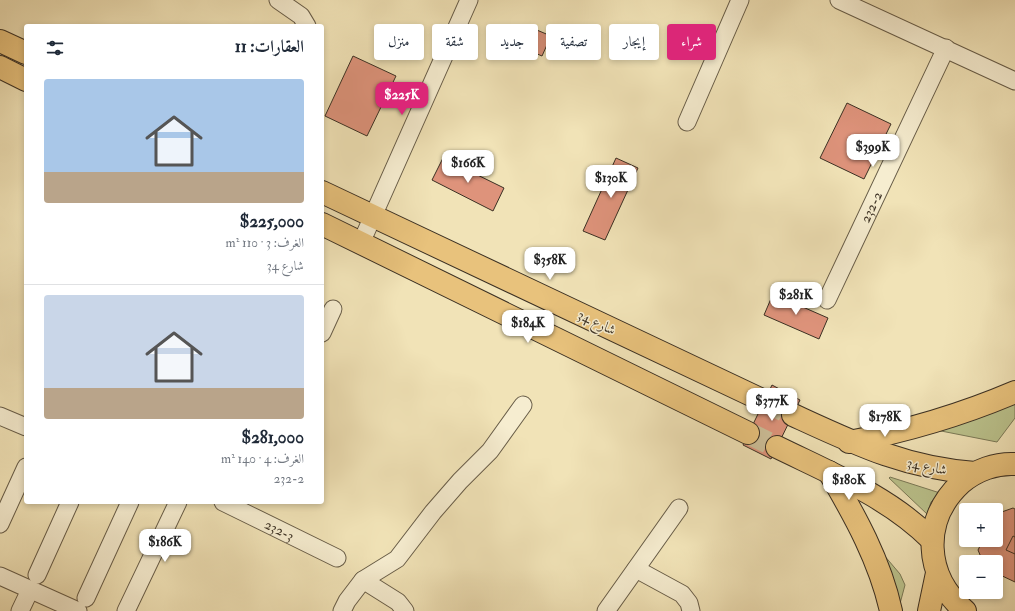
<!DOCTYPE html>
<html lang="ar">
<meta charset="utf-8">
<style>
:root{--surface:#fff;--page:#f6f6f7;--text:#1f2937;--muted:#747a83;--line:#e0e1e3;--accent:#db2777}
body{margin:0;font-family:"IM FELL Double Pica",Amiri,serif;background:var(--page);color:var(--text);direction:rtl;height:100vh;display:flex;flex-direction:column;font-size:15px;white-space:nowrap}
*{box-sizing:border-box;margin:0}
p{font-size:13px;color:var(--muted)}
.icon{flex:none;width:22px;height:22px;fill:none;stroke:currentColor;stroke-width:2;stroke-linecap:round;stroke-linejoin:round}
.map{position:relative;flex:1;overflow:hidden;direction:ltr}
.sheet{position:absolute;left:24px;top:24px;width:300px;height:480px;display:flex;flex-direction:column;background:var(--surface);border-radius:4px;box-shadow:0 2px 6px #0003;direction:rtl}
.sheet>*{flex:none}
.hud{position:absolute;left:336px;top:24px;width:380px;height:36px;direction:rtl;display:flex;gap:8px}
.tools{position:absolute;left:959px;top:503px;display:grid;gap:8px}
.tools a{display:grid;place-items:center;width:44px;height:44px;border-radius:4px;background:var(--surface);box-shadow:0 2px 6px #0003;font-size:20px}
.price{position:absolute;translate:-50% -34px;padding:0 9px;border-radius:8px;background:#fff;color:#222;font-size:13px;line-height:26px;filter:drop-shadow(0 1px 2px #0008)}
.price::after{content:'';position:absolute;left:50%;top:24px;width:12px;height:9px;margin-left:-6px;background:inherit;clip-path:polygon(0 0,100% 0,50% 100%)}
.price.active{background:var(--accent);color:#fff}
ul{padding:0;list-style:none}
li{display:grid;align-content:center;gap:8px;height:212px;padding:0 20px}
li+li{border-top:1px solid var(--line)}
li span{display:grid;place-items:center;height:124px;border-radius:4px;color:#555}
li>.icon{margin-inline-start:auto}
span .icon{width:72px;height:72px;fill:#fffc;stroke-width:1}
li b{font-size:17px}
h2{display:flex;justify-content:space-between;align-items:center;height:48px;padding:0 20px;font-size:17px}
.chip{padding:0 14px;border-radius:4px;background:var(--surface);box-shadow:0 2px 6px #0003;font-size:14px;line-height:36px}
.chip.active{background:var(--accent);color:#fff}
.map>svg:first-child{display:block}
.green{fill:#bbc38d;stroke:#7b7a58}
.building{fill:#de937b;stroke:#3b3023}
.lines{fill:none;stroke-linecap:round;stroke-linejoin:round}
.major-tunnel{stroke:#cdbf99;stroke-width:22;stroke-dasharray:22 11;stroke-linecap:butt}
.minor-casing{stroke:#685d48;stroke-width:19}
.major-casing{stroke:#3b3023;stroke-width:24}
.minor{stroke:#f6edd0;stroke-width:17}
.major{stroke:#e8c27c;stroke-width:22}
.labels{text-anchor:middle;stroke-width:3;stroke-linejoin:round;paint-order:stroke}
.street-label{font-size:14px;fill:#3b3023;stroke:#f6edd0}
</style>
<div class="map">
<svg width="1015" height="611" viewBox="0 0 1015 611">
<rect width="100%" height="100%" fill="#f1e3b7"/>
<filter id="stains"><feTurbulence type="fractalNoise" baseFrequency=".005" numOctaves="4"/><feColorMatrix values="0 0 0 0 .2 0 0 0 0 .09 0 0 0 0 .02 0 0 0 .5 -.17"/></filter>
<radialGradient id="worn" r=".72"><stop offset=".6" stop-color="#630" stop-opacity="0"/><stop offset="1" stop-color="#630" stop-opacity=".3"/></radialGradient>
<g class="green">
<path d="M1015 404V418L997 442 936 430Z"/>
<path d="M889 478 890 477 940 493 931 502 927 514Z"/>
<path d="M883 554 900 574 905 585 898 611Z"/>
</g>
<g class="building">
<path d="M525 25 551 36 542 56 516 45Z"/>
<path d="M353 56 396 76 367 136 325 116Z"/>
<path d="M847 103 891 124 864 179 820 158Z"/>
<path d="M443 158 504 188 493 211 432 180Z"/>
<path d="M616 158 638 168 605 240 583 231Z"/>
<path d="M773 294 828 318 819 339 764 315Z"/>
<path d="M772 385 800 400 771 459 743 445Z"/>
<path d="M1013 508 1015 509V582L996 573V562H983L978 550 983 540H996V514Z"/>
<path d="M1013 536 1015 537V554L1006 550Z"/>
</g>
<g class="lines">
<g class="major-tunnel">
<path d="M764 401 793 415"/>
<path d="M748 433 777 447"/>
</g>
<defs>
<g id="minor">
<path d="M278 0 301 16 307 26"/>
<path d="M839 0 1015 81"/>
<path d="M687 122 740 0"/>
<path d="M361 243 469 0"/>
<path id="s1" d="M827 300 946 48"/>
<path d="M322 333 333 309"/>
<path d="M0 416 26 427"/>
<path id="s2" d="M223 502 337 558"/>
<path d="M0 524 26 467"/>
<path d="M636 569 682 594 689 603 691 611"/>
<path d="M37 575 70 502"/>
<path d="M0 576 78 611"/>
<path d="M363 580 398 602 405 611"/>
<path d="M86 598 130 502"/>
<path d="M20 611 30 590"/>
<path d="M126 611 178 502"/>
<path d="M342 611 347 601 363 580 397 559 433 512 460 481 490 451 523 405"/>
<path d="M606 611 679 508"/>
</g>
<g id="major">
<path d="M0 41 26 53"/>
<path d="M0 67 26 80"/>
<path d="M322 192 764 401"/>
<path d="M322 224 748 433"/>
<path d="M793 415C856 444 905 468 975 473"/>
<path d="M849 442C907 431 961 415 1015 392"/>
<path d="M777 447C832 474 889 497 932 540"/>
<path d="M829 472C855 516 880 561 891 611"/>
<path d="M929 611 937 573"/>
<path d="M965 611C924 576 921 520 961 483 976 470 996 463 1015 464"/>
</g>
</defs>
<use href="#minor" class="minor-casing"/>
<use href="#major" class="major-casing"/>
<use href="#minor" class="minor"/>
<use href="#major" class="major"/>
</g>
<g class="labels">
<g class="street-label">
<text dy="5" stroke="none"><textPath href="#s1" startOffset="103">232-2</textPath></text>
<text transform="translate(597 322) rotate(25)" y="5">شارع 34</text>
<text transform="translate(927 466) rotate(11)" y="5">شارع 34</text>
<text dy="5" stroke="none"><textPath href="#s2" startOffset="63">232-3</textPath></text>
</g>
</g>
<rect width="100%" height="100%" filter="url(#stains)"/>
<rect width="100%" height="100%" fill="url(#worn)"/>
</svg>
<div class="tools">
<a>+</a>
<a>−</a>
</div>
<b class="price active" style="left:402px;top:116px">$225K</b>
<b class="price" style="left:873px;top:168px">$399K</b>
<b class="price" style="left:468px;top:184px">$166K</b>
<b class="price" style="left:611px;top:199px">$130K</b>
<b class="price" style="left:550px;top:281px">$358K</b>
<b class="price" style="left:796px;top:316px">$281K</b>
<b class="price" style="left:528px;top:344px">$184K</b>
<b class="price" style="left:772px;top:422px">$377K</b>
<b class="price" style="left:885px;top:438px">$178K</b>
<b class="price" style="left:849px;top:501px">$180K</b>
<b class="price" style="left:165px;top:563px">$186K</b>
<div class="hud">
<a class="chip active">شراء</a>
<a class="chip">إيجار</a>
<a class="chip">تصفية</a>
<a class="chip">جديد</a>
<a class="chip">شقة</a>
<a class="chip">منزل</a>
</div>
<section class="sheet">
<h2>العقارات: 11<svg class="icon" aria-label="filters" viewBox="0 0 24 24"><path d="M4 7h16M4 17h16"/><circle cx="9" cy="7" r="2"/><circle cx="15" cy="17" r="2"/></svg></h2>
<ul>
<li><span style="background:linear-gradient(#a9c7e8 75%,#b9a48a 0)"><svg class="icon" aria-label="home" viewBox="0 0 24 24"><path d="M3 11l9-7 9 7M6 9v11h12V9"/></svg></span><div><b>$225,000</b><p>الغرف: 3 · 110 m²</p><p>شارع 34</p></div></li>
<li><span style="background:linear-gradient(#c9d6e8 75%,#b9a48a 0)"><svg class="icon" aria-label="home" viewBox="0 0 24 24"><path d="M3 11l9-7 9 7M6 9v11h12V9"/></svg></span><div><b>$281,000</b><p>الغرف: 4 · 140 m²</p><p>232-2</p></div></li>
</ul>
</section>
</div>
